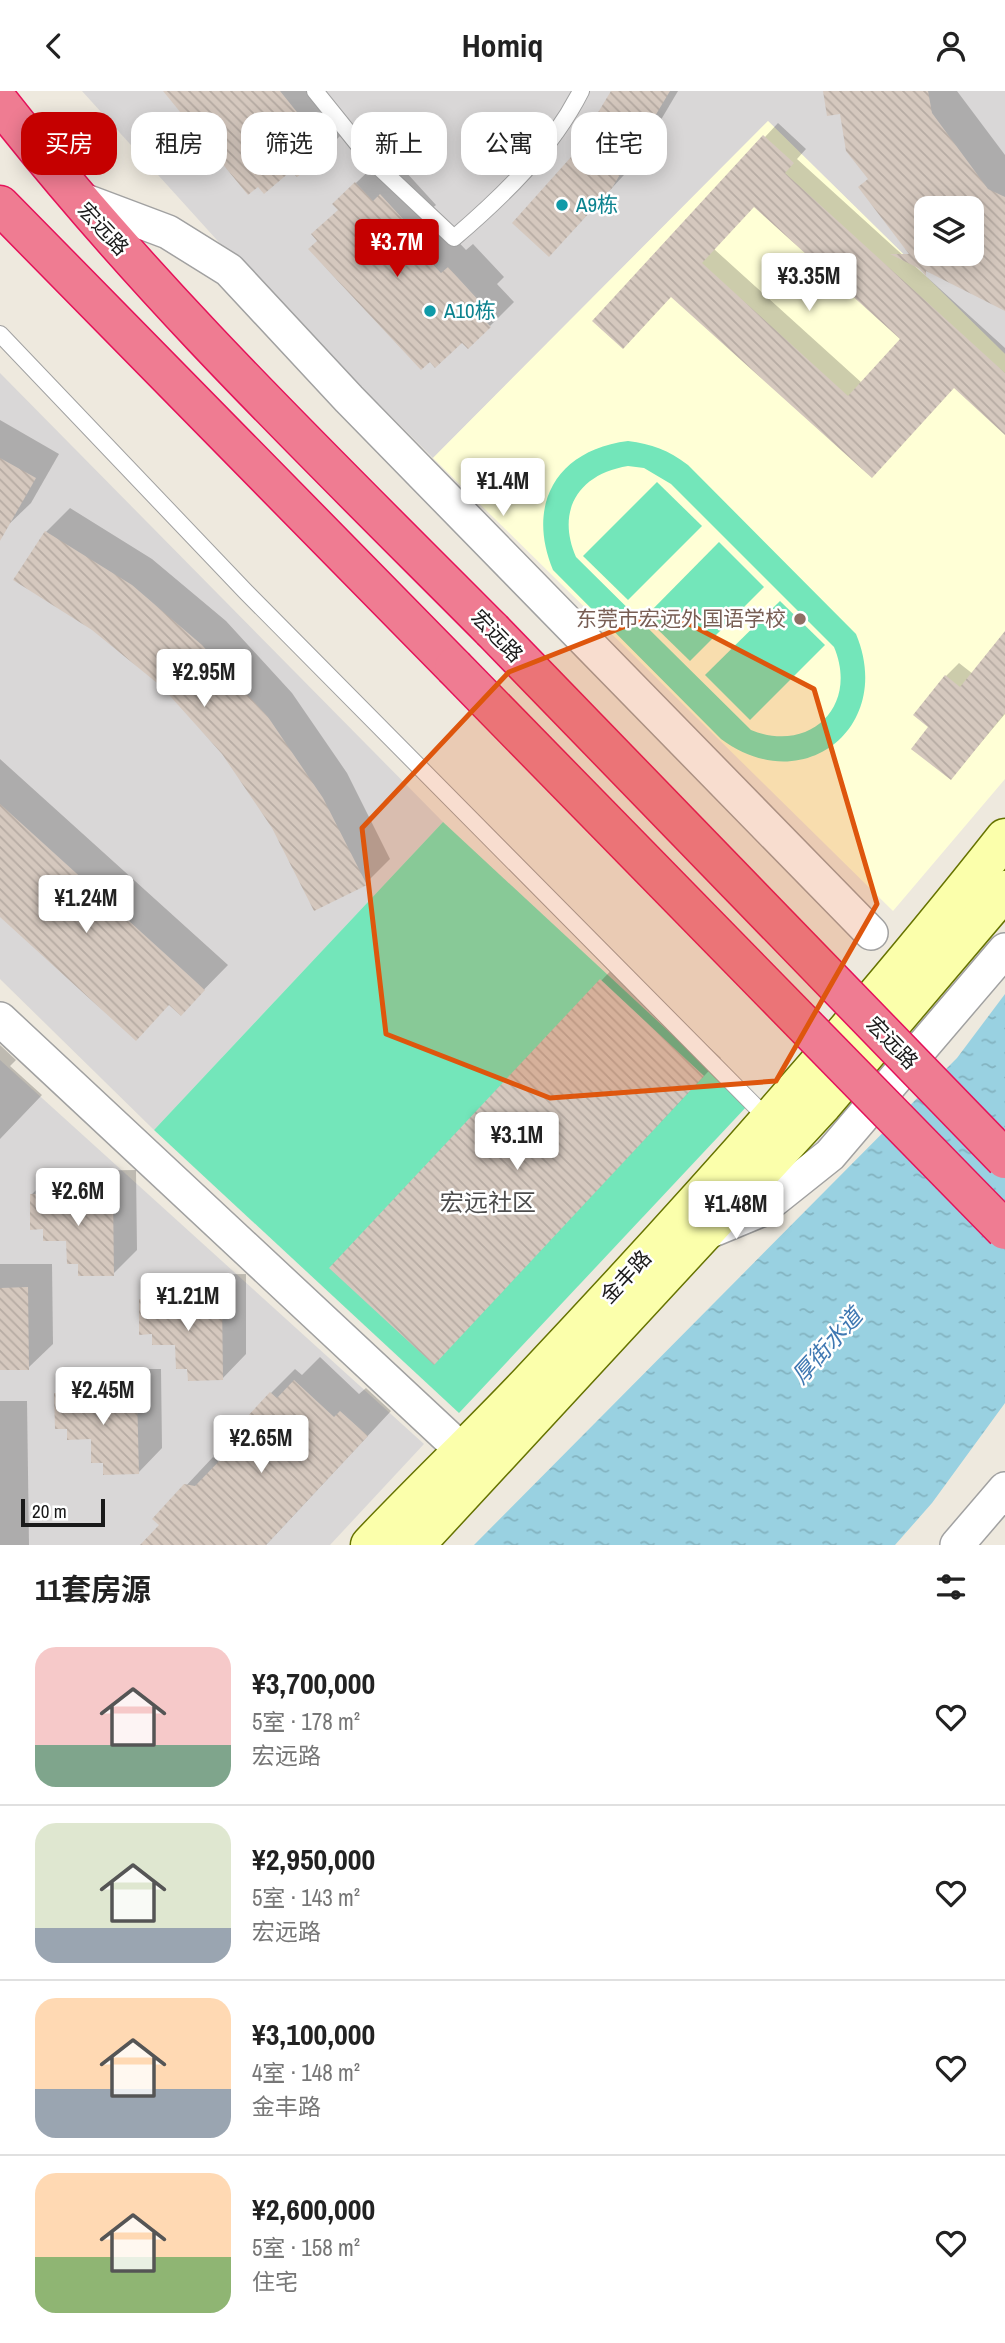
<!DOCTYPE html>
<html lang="zh">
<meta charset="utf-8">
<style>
:root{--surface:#fff;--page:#f2f2f2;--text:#222;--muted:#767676;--line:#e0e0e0;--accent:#c50000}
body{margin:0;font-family:"Archivo Narrow","Noto Sans SC",sans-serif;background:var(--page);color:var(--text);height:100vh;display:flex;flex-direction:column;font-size:26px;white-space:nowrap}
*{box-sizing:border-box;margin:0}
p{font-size:23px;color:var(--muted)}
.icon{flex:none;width:38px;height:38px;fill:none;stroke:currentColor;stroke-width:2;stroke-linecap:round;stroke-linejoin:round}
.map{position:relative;height:1454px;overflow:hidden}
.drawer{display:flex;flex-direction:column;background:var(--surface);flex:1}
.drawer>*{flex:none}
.banner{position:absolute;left:21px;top:21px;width:964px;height:63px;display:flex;gap:14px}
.controls{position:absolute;left:914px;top:105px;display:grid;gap:14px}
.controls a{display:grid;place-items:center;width:70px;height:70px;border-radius:14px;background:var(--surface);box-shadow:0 4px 18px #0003;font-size:35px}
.scale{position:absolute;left:21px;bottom:18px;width:84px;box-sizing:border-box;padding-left:7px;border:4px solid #1a1a1a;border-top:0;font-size:19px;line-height:24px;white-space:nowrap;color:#1a1a1a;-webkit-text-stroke:5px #fff;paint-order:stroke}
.price{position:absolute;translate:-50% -60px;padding:0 16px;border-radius:7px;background:#fff;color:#222;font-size:23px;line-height:46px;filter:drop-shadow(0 2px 4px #0008)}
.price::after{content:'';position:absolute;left:50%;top:42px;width:21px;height:16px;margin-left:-10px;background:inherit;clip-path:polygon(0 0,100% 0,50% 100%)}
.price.active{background:var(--accent);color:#fff}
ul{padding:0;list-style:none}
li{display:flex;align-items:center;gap:21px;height:175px;padding:0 35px}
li+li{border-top:2px solid var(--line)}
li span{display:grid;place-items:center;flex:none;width:196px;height:140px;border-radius:21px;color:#555}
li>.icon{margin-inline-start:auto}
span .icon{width:84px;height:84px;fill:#fffc;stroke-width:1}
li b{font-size:30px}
h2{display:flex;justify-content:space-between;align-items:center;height:84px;padding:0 35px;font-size:30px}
.chip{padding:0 24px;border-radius:21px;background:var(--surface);box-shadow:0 4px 18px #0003;font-size:24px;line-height:63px}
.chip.active{background:var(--accent);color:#fff}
header{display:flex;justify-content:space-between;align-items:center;height:91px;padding:0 35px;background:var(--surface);font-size:32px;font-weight:700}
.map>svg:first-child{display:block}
.residential{fill:#d9d7d7;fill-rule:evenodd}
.education{fill:#ffffd6}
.pitch{fill:#73e6ba;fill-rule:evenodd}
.water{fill:url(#water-ripples)}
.shadow{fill:#0003;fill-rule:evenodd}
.building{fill:url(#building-back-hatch);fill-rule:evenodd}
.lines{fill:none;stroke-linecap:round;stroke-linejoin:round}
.lane-casing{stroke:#a1a1a1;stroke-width:18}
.street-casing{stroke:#a1a1a1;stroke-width:36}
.secondary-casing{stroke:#667300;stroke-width:41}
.highway-casing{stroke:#e5125a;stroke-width:41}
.lane{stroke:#fff;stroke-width:16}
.street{stroke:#fff;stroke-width:33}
.secondary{stroke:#fbffab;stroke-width:38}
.highway{stroke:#ef7c92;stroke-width:38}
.highway-bridge-casing{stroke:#e5125a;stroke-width:41;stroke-linecap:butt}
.highway-bridge{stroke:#ef7c92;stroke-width:38}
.marked{fill:#de560d;fill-opacity:0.2;stroke:#de560d;stroke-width:5;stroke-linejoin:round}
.culture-dot{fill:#0f9aa8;stroke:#fff;stroke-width:2.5}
.education-dot{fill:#8d6e63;stroke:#fff;stroke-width:2.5}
.labels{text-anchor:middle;stroke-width:5;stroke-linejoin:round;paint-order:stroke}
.culture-label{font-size:21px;fill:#0d838f;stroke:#fff;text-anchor:start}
.street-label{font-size:21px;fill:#1a1a1a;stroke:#fff}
.education-label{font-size:21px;fill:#785e54;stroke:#fff;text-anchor:end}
.water-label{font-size:23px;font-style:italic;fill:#3f78b2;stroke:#fff}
.quarter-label{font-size:24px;fill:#4d4d4d;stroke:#fff}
</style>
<header><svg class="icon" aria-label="back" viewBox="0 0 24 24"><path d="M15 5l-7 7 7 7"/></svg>Homiq<svg class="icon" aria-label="person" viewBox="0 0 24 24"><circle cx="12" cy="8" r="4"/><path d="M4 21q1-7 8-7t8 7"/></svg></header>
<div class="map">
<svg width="1005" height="1454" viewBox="0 0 1005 1454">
<defs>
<pattern id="water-ripples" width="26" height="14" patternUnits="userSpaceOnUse" patternTransform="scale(1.75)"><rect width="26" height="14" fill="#99d1e1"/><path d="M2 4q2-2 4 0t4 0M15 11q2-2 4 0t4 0" fill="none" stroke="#83b3c0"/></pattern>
<pattern id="building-back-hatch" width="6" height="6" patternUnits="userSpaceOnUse" patternTransform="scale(1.75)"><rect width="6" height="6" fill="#d5c8be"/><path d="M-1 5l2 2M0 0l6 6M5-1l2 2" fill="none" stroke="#b6aba3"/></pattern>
</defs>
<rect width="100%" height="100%" fill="#eee9de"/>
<g class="residential">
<path d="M82 0H1005V263L768 30 433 367 245 180ZM926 117H971V163H926Z"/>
<path d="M0 282 443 731 154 1039 0 888Z"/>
<path d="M0 969 424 1353 330 1454H0Z"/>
</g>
<path class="education" d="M768 30 1005 263V688L893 820 433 367Z"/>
<g class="pitch">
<path d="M628 350C652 353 668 359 688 374L856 543C895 636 803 709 721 648L553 479C526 414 556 359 628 350ZM628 375 644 377 671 393 834 556C859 615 810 663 751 639L576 466C556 420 578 383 628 375Z"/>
<path d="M657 391 702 435 628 509 583 465Z"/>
<path d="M719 451 764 496 690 570 645 526Z"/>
<path d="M780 510 825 554 750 629 705 584Z"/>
<path d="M443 731 748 1014 459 1322 154 1039Z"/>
</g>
<path class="water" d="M1005 903V1312L932 1412 895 1454H474L957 967Z"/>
<g class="shadow">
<path d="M165 0H323L344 41 320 65 292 77Z"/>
<path d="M613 0H678L636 71 573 139 572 67Z"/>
<path d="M825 0H957L1005 64V218L922 176 870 87 842 21ZM926 117H971V163H926Z"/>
<path d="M778 32 806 58 797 68 1005 257V341L955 295 872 385 672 204 594 230ZM754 114 902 248 862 292 714 158Z"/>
<path d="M381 68 398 87 405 80 436 114 429 120 466 159 473 153 504 186 497 193 514 211 490 235 319 150 339 118 334 113Z"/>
<path d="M0 329 59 363 31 412 6 436 0 433Z"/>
<path d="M70 417 152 468 226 530 292 602 347 682 390 768 366 792 274 736 223 662 46 441Z"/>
<path d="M1005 543V623L951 687 930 636 946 585 959 572 973 583Z"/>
<path d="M0 668 228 874 181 922 170 912 0 824Z"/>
<path d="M618 872 721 967 451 1254 601 890Z"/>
<path d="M0 954 16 969 10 975 42 1004 0 1048Z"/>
<path d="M136 1079 137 1159 113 1183 79 1171 68 1148 44 1137 31 1104 56 1080Z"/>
<path d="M0 1173H52L53 1253 28 1277 0 1278Z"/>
<path d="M246 1183V1263L222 1288 189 1276 177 1253 153 1241 141 1208 165 1184Z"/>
<path d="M320 1266 359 1303 366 1297 391 1320 266 1454H142L161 1434 155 1428 213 1366 220 1372 243 1346 271 1302 295 1278 302 1284Z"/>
<path d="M80 1278H161L162 1357 138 1382 104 1370 93 1346 56 1303Z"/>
<path d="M0 1310H27L29 1454H0Z"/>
</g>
<g class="building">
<path d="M163 0H280L313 41 306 47 322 66 297 86 291 80 264 103 258 96 248 104Z"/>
<path d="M611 0H670L612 97 549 166 512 132 571 66Z"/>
<path d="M823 0H928L932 22 988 98 1005 106V220L926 180V185L920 178 890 163H909L858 96 868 88 846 60 840 23 827 25ZM926 117H971V163H926Z"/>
<path d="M763 44 794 72 785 82 1005 282V344L954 297 872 387 671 206 623 258 592 230ZM754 116 900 248 848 305 702 172Z"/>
<path d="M355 91 373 110 380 103 413 139 406 145 441 182 448 176 481 212 474 218 491 236 468 258 462 252 435 277 430 271 421 279 308 158 317 150 311 143 338 119 332 113Z"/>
<path d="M0 367 36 387 0 450Z"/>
<path d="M45 440 132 494 202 554 268 626 323 707 367 794 314 820 272 737 222 663 162 596 92 539 13 489Z"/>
<path d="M1005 540V622L951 689 911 658 928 636 913 624 945 584 960 596Z"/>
<path d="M0 713 205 899 181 925 169 914 136 950 0 826Z"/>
<path d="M600 888 704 985 434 1274 329 1177Z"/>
<path d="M113 1102 114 1185H78V1173H67L66 1150H43V1138L30 1139V1103Z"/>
<path d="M28 1196 29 1279H0V1197Z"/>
<path d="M222 1207 223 1289 188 1290 187 1278H176L175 1254H152V1243L139 1244V1208Z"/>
<path d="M294 1289 334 1326 340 1320 368 1345 266 1454H140L159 1434 152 1428 184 1393 195 1395 227 1362 241 1346 234 1340 270 1301 277 1307Z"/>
<path d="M137 1301 139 1383 103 1384V1372H91V1348L67 1349V1338H55L54 1302Z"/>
</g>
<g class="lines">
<defs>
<g id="lane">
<path d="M315 0 369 67 454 147C503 105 551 59 581 0"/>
<path d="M0 243 246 501 769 1029"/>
</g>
<g id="street">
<path d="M75 106 168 141 229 179 349 308 871 842"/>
<path d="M0 928 482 1378"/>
<path d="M703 1143 761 1119 830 1064 1005 859"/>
<path d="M957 1454 1005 1398"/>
</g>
<g id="secondary">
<path d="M370 1454C422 1399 477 1347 529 1292 694 1117 856 936 1005 747"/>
<path d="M415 1454 823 1013 1005 799"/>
</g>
<g id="highway">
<path d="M0 12C149 202 322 368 492 539"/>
<path d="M0 114 454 576"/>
</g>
</defs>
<use href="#lane" class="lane-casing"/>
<use href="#street" class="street-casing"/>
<use href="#secondary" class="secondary-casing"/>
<use href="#highway" class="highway-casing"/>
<use href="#lane" class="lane"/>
<use href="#street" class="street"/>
<use href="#secondary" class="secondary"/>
<use href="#highway" class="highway"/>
<defs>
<g id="highway-bridge">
<path d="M492 539 1005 1068"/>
<path d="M454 576 1005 1139"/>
</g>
</defs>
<use href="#highway-bridge" class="highway-bridge-casing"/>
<use href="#highway-bridge" class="highway-bridge"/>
</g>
<path class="marked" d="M664 520 814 598 877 813 776 990 550 1007 386 943 362 737 509 581Z"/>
<g class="culture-dot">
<circle cx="562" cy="114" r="7"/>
<circle cx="430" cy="220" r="7"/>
</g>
<circle class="education-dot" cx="800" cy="528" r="7"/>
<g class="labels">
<g class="culture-label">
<text x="576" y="121">A9栋</text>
<text x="444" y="227">A10栋</text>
</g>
<g class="street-label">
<text transform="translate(103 138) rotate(47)" y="7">宏远路</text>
<text transform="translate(497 545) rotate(46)" y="7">宏远路</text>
<text transform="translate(892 952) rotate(46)" y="7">宏远路</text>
<text transform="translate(626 1186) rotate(-47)" y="7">金丰路</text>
</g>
<g class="education-label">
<text x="786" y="535">东莞市宏远外国语学校</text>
</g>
<g class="water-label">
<text transform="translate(827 1255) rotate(-48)" y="8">厚街水道</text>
</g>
<g class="quarter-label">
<text x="488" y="1120">宏远社区</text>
</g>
</g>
</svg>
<div class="controls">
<a><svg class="icon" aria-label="layers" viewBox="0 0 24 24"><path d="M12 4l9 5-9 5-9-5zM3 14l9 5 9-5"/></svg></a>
</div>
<div class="scale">20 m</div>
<b class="price active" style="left:397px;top:188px">¥3.7M</b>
<b class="price" style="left:809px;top:222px">¥3.35M</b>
<b class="price" style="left:503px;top:427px">¥1.4M</b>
<b class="price" style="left:204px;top:618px">¥2.95M</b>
<b class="price" style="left:86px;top:844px">¥1.24M</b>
<b class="price" style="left:517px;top:1081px">¥3.1M</b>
<b class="price" style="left:78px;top:1137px">¥2.6M</b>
<b class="price" style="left:736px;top:1150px">¥1.48M</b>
<b class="price" style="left:188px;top:1242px">¥1.21M</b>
<b class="price" style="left:103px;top:1336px">¥2.45M</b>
<b class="price" style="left:261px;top:1384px">¥2.65M</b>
<div class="banner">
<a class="chip active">买房</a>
<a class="chip">租房</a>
<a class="chip">筛选</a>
<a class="chip">新上</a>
<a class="chip">公寓</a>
<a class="chip">住宅</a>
</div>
</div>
<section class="drawer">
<h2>11套房源<svg class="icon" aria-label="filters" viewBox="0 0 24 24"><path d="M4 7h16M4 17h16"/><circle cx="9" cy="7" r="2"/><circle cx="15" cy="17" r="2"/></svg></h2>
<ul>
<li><span style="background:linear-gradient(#f6c9c9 70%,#7fa58c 0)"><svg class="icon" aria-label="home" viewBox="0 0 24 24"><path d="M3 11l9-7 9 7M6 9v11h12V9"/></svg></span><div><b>¥3,700,000</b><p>5室 · 178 m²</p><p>宏远路</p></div><svg class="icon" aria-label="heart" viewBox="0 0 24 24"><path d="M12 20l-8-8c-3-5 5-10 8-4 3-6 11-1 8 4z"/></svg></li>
<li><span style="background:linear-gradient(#dfe7d0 75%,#9aa5b1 0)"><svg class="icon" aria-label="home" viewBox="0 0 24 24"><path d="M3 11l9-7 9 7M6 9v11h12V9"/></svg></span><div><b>¥2,950,000</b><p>5室 · 143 m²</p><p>宏远路</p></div><svg class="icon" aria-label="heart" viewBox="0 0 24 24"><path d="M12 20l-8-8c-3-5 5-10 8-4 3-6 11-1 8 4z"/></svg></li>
<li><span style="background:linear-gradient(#ffd9b3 65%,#9aa5b1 0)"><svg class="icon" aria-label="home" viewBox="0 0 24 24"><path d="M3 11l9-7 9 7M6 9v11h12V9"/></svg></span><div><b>¥3,100,000</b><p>4室 · 148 m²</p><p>金丰路</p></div><svg class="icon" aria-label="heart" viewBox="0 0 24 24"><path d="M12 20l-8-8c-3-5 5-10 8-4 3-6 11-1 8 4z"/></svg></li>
<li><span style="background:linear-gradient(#ffd9b3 60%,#8fb573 0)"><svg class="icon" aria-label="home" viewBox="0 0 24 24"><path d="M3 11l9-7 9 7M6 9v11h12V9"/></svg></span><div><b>¥2,600,000</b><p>5室 · 158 m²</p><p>住宅</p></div><svg class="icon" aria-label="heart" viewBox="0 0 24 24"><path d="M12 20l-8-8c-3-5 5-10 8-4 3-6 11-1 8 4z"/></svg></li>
</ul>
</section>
